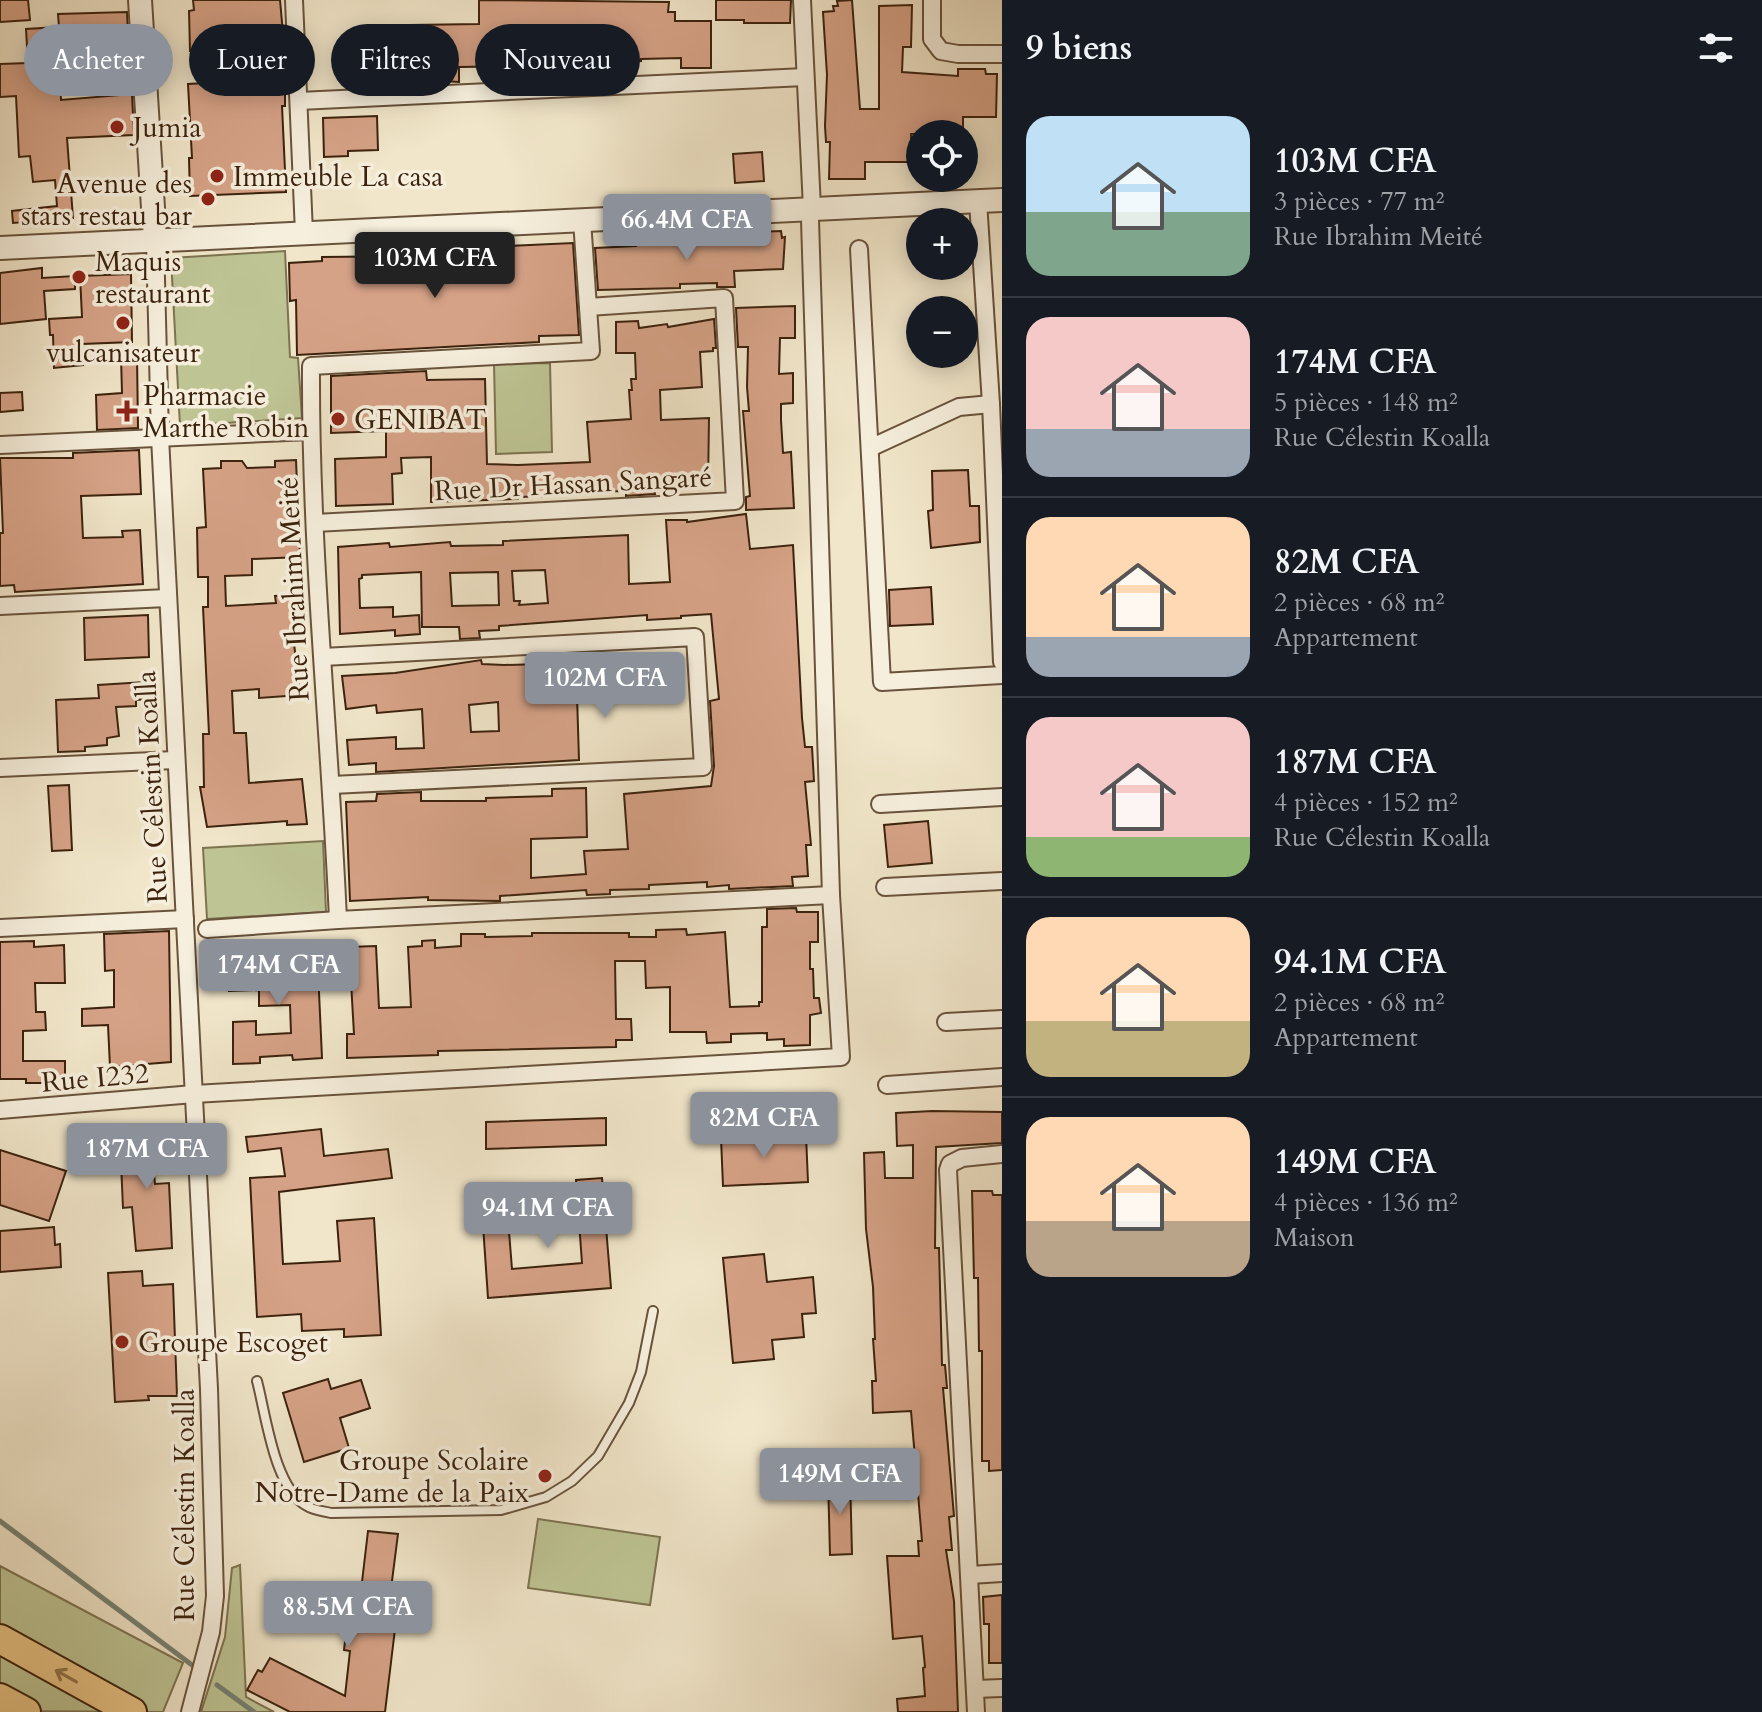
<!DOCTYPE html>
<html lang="fr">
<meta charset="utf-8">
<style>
:root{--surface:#171b24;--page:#242831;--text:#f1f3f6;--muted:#9ea1a6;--line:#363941;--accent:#8c9099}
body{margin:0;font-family:Cardo,serif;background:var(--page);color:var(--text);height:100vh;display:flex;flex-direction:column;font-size:30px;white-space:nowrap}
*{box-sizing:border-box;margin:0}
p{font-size:26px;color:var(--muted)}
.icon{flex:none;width:44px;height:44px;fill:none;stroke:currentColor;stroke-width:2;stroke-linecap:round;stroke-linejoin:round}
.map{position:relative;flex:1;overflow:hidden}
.side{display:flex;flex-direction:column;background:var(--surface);width:760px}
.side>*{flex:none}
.hud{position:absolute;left:24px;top:24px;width:760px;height:72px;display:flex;gap:16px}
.buttons{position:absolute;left:906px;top:120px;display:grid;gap:16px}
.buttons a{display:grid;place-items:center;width:72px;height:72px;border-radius:50%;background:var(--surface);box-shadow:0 4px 20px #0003;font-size:40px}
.price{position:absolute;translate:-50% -68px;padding:0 18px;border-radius:8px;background:var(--accent);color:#fff;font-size:26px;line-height:52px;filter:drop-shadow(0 2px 4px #0008)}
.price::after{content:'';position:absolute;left:50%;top:48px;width:24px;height:18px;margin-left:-12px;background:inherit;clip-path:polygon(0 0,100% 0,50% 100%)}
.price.current{background:#222;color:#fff}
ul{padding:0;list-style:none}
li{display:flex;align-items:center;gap:24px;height:200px;padding:0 24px}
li+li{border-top:2px solid var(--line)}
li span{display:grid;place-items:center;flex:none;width:224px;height:160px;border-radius:24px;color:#555}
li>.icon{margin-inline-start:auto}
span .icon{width:96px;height:96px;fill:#fffc;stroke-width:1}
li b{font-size:34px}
h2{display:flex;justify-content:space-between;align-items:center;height:96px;padding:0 24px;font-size:34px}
.tag{padding:0 28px;border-radius:36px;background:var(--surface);box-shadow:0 4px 20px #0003;font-size:28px;line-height:72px}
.tag.current{background:var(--accent);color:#fff}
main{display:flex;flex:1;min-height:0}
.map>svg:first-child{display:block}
.green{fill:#bec494;stroke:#7d7350;stroke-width:2}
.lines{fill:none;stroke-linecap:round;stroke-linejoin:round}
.stream{stroke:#758172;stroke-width:5}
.building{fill:#d6a287;stroke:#3c220d;stroke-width:2;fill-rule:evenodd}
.service-casing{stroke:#69533c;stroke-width:12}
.minor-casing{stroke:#69533c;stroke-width:20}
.tertiary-casing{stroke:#69533c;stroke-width:26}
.trunk-casing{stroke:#3c220d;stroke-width:32}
.service{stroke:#f6efdd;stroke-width:8}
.minor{stroke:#f6efdd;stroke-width:16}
.tertiary{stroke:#f6efdd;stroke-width:22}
.trunk{stroke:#e8c385;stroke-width:28}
.oneway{stroke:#927249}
.poi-dot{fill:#8f2418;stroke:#f6efdd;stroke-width:3}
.labels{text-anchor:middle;stroke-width:7;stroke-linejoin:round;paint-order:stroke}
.poi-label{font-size:28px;fill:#3c220d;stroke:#f6efdd;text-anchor:start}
.street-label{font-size:28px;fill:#3c220d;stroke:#f6efdd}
</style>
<main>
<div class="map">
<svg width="1002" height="1712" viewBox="0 0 1002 1712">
<rect width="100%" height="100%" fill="#f1e6ca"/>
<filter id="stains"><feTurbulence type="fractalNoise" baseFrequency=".0025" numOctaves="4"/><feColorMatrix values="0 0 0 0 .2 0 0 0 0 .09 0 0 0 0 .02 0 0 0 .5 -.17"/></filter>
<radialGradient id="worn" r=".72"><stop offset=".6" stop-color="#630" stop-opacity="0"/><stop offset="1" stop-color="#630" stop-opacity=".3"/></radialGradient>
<g class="green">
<path d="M285 251 290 357 298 358 302 418 180 426 171 258Z"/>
<path d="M550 363 552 452 496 454 494 364Z"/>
<path d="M323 841 326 912 207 919 203 848Z"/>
<path d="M538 1519 660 1537 650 1605 528 1588Z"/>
<path d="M240 1565 246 1697 274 1712H201L225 1637 232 1568Z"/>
<path d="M0 1566 183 1663 163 1712 0 1711Z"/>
</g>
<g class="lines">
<g class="stream">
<path d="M0 1521 192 1665"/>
<path d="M217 1685 254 1712"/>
</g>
</g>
<g class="building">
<path d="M0 0H28L30 20 0 22Z"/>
<path d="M193 0H280L285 56V106H282L286 192 190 196 189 158H192L188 84 206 83 209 81 208 50 190 51 189 11 194 10Z"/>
<path d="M479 0 669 2 668 12H675V21H711V68H681V58L641 59V61L558 65V73H539V66L459 67V82L411 79V25L479 24Z"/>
<path d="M716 0H791L790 23H744V20H716Z"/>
<path d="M852 0 860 109H879V6L912 5 911 47H903L902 72 958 76V69H985L986 74H997L996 117H963V134H911V162H865V179H829L830 142H826L825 126 827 75 823 12 834 11 833 6H838L837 1Z"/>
<path d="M127 12 129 55 59 58 61 100 132 94 134 135 67 138 73 218 13 223 12 211 57 206 55 180 33 182 30 156 19 157 16 96 0 97V64L28 63 26 29 59 27 58 14Z"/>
<path d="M377 116 378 150 348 151V156L324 157 323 118Z"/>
<path d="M762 152 764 181 735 183 733 154Z"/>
<path d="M781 231 782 238 785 237 783 269 734 271 735 287H717V283L680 284V288L598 290 595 248 636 246V242L753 237V232Z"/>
<path d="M573 243 579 335 539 336V342L297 355 296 300 290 301 289 263 322 261V257L419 256V252L450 251V256L480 255V252L506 251V246Z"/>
<path d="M42 268V278L75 276V289L44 291 46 319 0 324V273Z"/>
<path d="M131 274 132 342 82 344 83 365 54 368 53 335H50L49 319 82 317 80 276Z"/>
<path d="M795 306V338H780L779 374 793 373V403L781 404V420L783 453 791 452 794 508 746 510V497L750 496 743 411H749L747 387 748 347H738L736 308Z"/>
<path d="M714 319 716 348H713V351L700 352 702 387 660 390 661 420 709 418 708 486 654 489 655 494 626 496V491L549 493 550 496 518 497V499L431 502V457L401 458 402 473 392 474 393 504 336 506 335 459 386 457V431L331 433V376L426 371 427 380 485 379 487 464 518 465 590 462 587 422 631 419 629 390H632L631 379H636L635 353H616V322L638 321 639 328 667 324 668 327Z"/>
<path d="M137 356 138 428 97 430 96 395 122 393 121 357Z"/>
<path d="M22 392 23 410 0 412V393Z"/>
<path d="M139 450 141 494 81 496 83 538 123 537 122 531 140 530 143 584 15 592 14 585 0 586V533H3L0 458H73V453Z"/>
<path d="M296 460 300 557 252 559V575L225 576 226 606 276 603 275 596 293 595 295 626H292L300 695 259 698V689L232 691 234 733H246L249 783 302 779 307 824 287 825V821L207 827 200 787H204L203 734H209L203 607H208V577H198L197 528 206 527 203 469 221 468V461H242L247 468 275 467V461Z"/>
<path d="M968 470 970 506H979L980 542 931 548 928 511 933 510 932 471Z"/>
<path d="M746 514 750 549 793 545 802 718 805 747H812L814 781 805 782 811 845H806L808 876 792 877 793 886 729 889V885L707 887V882L649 885V889L610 890V894L587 895 586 890 500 896V901L428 900V897L350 901 346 802 376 801 377 794 421 792V801H486V798L552 796V789L586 788 587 837 531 839V878L586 874 584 851 628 849 624 794 711 786 714 766 710 701 719 699 711 614 681 616V618L647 620V615L499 626V630L479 631 480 638 460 639 459 627H422L421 572 362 575V578L359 579 360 608 393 607V617L419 615 420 634 395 636V630L340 634 338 547 389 543 390 547 450 542 451 546 503 545V541L628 535 629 584 670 582 666 520H687V522ZM545 570 548 603 519 605 520 601H514L512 571ZM498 572 499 605 452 606 450 573Z"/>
<path d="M931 587 933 624 890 626 889 590Z"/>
<path d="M148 615 149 657 85 660 84 618Z"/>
<path d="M481 660 482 664 504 665 576 663 579 760 376 772V763L349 765 347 740 396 737V749L424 748 422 709 377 713 376 705 346 709 342 676 395 673ZM498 702 499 731 471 732 469 705Z"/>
<path d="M145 682 146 699 136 700V706L116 707 119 736 107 738V745L85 747V751L58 752 56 700 99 698 98 685Z"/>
<path d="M69 785 72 850 52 851 48 786Z"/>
<path d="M928 821 932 863 888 867 884 825Z"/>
<path d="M796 908 797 912H818V942H810V969H813L814 998H819L821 1013 810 1015V1045L784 1046V1039L767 1040V1033L731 1034V1042L707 1043 706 1032H670V987L646 988 645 961H615L616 1019H631L632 1040H616V1047L438 1051V1055L347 1058V1034H354L349 947 376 946 379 1008 411 1007 408 947 422 946V941L435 940V948L461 946V934H485V937L532 936V933H629V937H656V930L686 929 687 935 725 932 730 1007 759 1006V1002H762V927H767V909Z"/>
<path d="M169 931 171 1062 110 1067 108 1025 82 1026V1009L114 1007V970L105 971 104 934Z"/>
<path d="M34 941V947L64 945 65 983H35L36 1012H45L46 1030 23 1031V1061H65V1079H53V1083H26V1079H0V942Z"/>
<path d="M317 948 322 1058 293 1060 292 1055 260 1057V1063L233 1064V1022L256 1021V1035L291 1033 290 1005 259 1006V990L229 991V953H257V976L287 975 286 950Z"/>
<path d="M932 1111 1002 1112V1143L936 1147 935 1248H939L942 1365H945L947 1388H943L954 1516 949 1517 952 1550H946L954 1601 958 1712H898L897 1699 925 1696 923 1668 925 1667 922 1636 893 1639 887 1556H919L918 1541H922L911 1411 873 1413 872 1381H876L873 1339H875L873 1287 866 1229 864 1153 884 1152 885 1178H913V1145L897 1146 896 1113Z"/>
<path d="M606 1118V1145L486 1149V1122Z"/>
<path d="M321 1129 324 1156 388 1149 392 1178 279 1192 283 1264 340 1261 337 1221 374 1218 381 1335 344 1337V1329L302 1331 301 1314 257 1317 250 1178 285 1176 281 1148 248 1152 246 1137Z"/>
<path d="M166 1132 168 1161 153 1163 155 1184 169 1183 172 1248 136 1251 132 1207 123 1208 120 1140 147 1139V1133Z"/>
<path d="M806 1135 808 1182 723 1186 721 1138Z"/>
<path d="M0 1150 66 1171 49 1221 0 1205Z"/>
<path d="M602 1178 611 1288 488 1298 481 1196 506 1194 512 1269 582 1263 576 1180Z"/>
<path d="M972 1191H992L993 1195H1002V1470L989 1471V1461H982V1351H979L978 1278H974Z"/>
<path d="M54 1227 55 1245 60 1244 61 1267 0 1272V1231Z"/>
<path d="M764 1254 767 1282 813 1277 816 1313 802 1314 804 1337 772 1340 774 1359 733 1363 723 1258Z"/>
<path d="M142 1271 143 1286 173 1284 177 1396H148L149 1400 115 1402 108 1273Z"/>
<path d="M328 1379 331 1389 361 1380 370 1408 340 1418 349 1448 304 1462 283 1393Z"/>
<path d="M850 1476 852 1554 830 1555 828 1477Z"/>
<path d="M368 1531 398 1534 386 1628 395 1629 385 1712H290L247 1690 258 1670 262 1672 270 1658 345 1696 350 1651 344 1650 348 1615 358 1616Z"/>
<path d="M1002 1595V1663H989V1624H984L983 1597Z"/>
</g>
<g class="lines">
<defs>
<path id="service" d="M257 1381C266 1415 274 1488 307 1506 313 1510 323 1511 331 1513L501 1510 546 1497 572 1481 598 1456 629 1403 641 1372 653 1311"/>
<g id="minor">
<path d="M294 0 304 233"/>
<path d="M932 0V39L941 51 958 54H1002"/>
<path d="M299 101 805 77"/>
<path d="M978 201 991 404 1002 662"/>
<path d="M155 240 160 437 209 1389 215 1596 211 1632 190 1712"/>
<path d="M859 249 882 682 1002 675"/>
<path d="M0 445 311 431"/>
<path d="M870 448 959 407 991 404"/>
<path d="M315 523 735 501 724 298 588 307"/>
<path d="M0 606 167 598"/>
<path d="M323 657 695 637 703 767 332 785"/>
<path d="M0 768 175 760"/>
<path d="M880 804 1002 797"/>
<path d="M885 887 1002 881"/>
<path d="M338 920C330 735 310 551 311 366L591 351 582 220"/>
<path d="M0 928 185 919"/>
<path d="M207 929 338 920 831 895"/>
<path d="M946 1022 1002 1019"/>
<path d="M887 1085 1002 1077"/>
<path d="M0 1110 194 1094 841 1057 831 895 810 220 812 208 802 0"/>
<path d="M970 1575 1002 1573"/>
<path d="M975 1689 1002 1688"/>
<path d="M976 1712 948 1170 950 1164 962 1158 1002 1154"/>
</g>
<g id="tertiary">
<path d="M140 0 155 240"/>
<path d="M0 248 1002 200"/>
</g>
<g id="trunk">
<path d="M0 1639 132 1712"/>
<path d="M0 1698 26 1712"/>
</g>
</defs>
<use href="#service" class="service-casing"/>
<use href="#minor" class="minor-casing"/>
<use href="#tertiary" class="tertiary-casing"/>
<use href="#trunk" class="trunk-casing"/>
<use href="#service" class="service"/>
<use href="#minor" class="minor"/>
<use href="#tertiary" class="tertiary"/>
<use href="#trunk" class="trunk"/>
</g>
<defs><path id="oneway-shaft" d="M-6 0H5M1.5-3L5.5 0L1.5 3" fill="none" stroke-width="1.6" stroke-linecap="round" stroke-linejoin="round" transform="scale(2)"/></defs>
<use class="oneway" href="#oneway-shaft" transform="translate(66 1676) rotate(-151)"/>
<g class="poi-dot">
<circle cx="117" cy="127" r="8"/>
<circle cx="217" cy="176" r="8"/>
<circle cx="208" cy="199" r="8"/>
<circle cx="79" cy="277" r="8"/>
<circle cx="123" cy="323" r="8"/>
<path d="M123 399h8v8h8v8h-8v8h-8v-8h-8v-8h8z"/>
<circle cx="338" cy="419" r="8"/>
<circle cx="122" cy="1342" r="8"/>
<circle cx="545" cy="1476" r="8"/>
</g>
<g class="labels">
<g class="poi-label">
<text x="133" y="137">Jumia</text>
<text x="233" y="186">Immeuble La casa</text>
<text x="192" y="193" text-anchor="end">Avenue des<tspan x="192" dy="32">stars restau bar</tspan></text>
<text x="95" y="271">Maquis<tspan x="95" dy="32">restaurant</tspan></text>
<text x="123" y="362" text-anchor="middle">vulcanisateur</text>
<text x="143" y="405">Pharmacie<tspan x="143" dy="32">Marthe Robin</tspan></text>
<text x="354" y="429">GENIBAT</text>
<text x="138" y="1352">Groupe Escoget</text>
<text x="529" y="1470" text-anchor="end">Groupe Scolaire<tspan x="529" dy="32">Notre-Dame de la Paix</tspan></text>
</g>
<g class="street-label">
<text transform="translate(573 483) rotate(-3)" y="10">Rue Dr Hassan Sangaré</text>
<text transform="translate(293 589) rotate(-93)" y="10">Rue Ibrahim Meité</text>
<text transform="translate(151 787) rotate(-93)" y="10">Rue Célestin Koalla</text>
<text transform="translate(95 1077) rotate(-5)" y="10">Rue I232</text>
<text transform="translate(184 1505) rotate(-90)" y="10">Rue Célestin Koalla</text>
</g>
</g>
<rect width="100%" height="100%" filter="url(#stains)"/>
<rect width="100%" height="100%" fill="url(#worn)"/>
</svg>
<div class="buttons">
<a><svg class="icon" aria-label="locate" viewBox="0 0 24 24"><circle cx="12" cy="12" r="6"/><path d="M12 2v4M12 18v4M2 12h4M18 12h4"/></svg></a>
<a>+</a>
<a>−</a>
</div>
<b class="price" style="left:687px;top:262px">66.4M CFA</b>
<b class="price current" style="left:435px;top:300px">103M CFA</b>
<b class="price" style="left:605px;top:720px">102M CFA</b>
<b class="price" style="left:279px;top:1007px">174M CFA</b>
<b class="price" style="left:764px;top:1160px">82M CFA</b>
<b class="price" style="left:147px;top:1191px">187M CFA</b>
<b class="price" style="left:548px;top:1250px">94.1M CFA</b>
<b class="price" style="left:840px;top:1516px">149M CFA</b>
<b class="price" style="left:348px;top:1649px">88.5M CFA</b>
<div class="hud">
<a class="tag current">Acheter</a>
<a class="tag">Louer</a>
<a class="tag">Filtres</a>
<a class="tag">Nouveau</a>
</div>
</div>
<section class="side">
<h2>9 biens<svg class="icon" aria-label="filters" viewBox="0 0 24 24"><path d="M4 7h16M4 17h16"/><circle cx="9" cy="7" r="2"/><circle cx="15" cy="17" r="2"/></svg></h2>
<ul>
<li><span style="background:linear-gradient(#bfe0f5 60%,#7fa58c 0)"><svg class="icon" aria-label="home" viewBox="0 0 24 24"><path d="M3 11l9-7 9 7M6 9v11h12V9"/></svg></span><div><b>103M CFA</b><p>3 pièces · 77 m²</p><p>Rue Ibrahim Meité</p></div></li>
<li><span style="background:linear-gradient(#f6c9c9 70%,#9aa5b1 0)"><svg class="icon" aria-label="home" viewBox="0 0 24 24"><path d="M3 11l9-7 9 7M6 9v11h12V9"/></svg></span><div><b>174M CFA</b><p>5 pièces · 148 m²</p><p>Rue Célestin Koalla</p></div></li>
<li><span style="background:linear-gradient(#ffd9b3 75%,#9aa5b1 0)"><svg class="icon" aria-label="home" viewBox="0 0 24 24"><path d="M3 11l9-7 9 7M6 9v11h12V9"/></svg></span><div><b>82M CFA</b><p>2 pièces · 68 m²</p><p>Appartement</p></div></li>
<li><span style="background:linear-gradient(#f6c9c9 75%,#8fb573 0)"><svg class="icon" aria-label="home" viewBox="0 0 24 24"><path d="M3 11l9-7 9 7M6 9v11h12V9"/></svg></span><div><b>187M CFA</b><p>4 pièces · 152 m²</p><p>Rue Célestin Koalla</p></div></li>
<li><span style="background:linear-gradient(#ffd9b3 65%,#c2b280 0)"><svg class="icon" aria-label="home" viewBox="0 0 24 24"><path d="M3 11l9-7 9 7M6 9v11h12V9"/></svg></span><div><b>94.1M CFA</b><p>2 pièces · 68 m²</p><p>Appartement</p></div></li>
<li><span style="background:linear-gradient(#ffd9b3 65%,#b9a48a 0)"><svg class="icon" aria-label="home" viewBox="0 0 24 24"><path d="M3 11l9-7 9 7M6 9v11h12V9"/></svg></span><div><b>149M CFA</b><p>4 pièces · 136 m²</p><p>Maison</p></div></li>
</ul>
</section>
</main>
